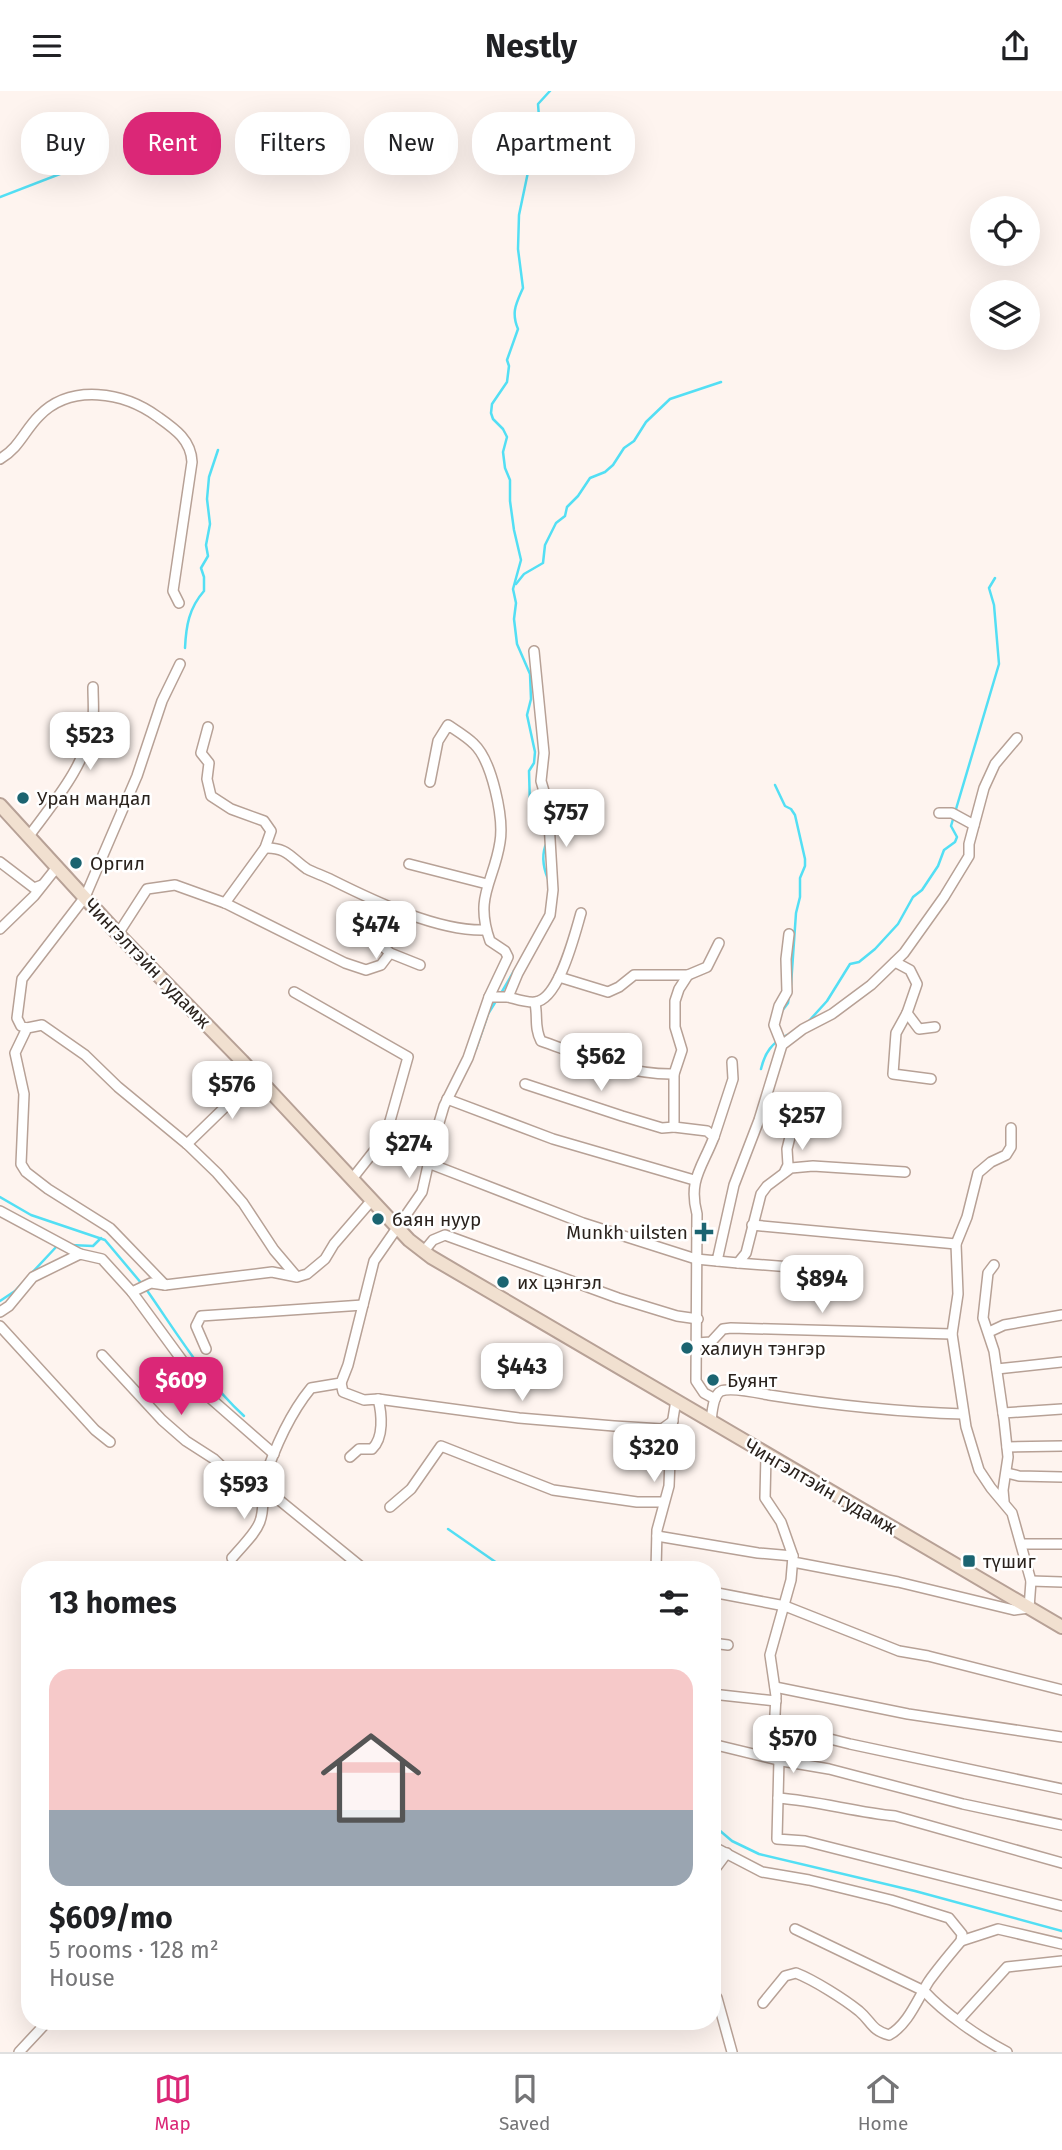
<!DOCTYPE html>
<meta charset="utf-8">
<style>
:root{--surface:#fff;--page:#f2f2f2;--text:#202124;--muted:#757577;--line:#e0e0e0;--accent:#db2777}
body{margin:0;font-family:"Fira Sans",sans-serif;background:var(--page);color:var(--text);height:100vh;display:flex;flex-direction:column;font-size:26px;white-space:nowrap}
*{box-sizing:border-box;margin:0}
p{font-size:23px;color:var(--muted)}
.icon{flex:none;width:38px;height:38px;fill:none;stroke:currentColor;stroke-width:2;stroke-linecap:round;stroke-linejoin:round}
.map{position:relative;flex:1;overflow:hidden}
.side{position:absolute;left:21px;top:1470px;width:700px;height:469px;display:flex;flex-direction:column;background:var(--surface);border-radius:28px;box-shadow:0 7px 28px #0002}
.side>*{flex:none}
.hud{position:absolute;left:21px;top:21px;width:700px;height:63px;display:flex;gap:14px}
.controls{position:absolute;left:970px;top:105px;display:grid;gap:14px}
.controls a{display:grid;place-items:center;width:70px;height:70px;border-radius:50%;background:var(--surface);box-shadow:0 7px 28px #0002;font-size:35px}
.price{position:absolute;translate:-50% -60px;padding:0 16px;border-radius:14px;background:#fff;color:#222;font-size:23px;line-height:46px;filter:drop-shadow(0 2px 4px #0008)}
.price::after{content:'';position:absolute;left:50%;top:42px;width:21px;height:16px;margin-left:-10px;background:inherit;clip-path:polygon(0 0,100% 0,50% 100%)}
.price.on{background:var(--accent);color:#fff}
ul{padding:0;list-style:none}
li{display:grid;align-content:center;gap:14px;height:371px;padding:0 28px}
li span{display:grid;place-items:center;height:217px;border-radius:21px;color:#555}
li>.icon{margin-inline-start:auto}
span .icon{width:126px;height:126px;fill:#fffc;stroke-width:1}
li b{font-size:30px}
h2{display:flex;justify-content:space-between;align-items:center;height:84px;padding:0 28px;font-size:30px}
.chip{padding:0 24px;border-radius:28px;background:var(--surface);box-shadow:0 7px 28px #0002;font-size:24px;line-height:63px}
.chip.on{background:var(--accent);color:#fff}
header{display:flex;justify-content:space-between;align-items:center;height:91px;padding:0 28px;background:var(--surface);font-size:32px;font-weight:700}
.tab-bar{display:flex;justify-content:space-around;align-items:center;height:98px;border-top:2px solid var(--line);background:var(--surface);font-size:19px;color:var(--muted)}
.tab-bar a{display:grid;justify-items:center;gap:4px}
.tab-bar .on{color:var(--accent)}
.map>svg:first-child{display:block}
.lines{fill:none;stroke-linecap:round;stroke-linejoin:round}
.stream{stroke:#53dff4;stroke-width:2.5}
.minor-casing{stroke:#b7a196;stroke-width:12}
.secondary-casing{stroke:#b7a196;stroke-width:16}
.minor{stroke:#fff;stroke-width:9}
.secondary{stroke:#f1e0d0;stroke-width:12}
.poi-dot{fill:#1b6471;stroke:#fff;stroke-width:2.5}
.labels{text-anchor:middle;stroke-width:5;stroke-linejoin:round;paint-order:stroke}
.poi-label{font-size:19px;fill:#2a221d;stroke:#fff;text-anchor:start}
.street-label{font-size:19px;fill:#2a221d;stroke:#fff}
</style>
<header><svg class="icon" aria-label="menu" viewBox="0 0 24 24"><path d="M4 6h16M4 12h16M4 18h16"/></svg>Nestly<svg class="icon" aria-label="share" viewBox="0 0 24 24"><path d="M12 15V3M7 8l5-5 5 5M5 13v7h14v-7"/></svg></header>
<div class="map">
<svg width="1062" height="1961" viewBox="0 0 1062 1961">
<rect width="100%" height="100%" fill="#fef4ef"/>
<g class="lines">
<g class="stream">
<path d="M0 106 91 71"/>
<path d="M516 493 524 483 543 472 545 454 556 432 565 425 567 416 578 405 590 387 605 381 613 374 624 357 634 350 646 331 670 308 721 291"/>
<path d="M185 557C186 535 189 517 204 500V486L201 477 208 465 206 454 210 433 207 408 209 386 218 359"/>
<path d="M775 694 785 715 791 718 795 724 805 768V775L800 787V806L796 822 791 894"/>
<path d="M545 742 534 726 530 715 529 680 534 672 535 661 527 624 531 608 530 583 517 553 514 528 516 512 513 498 521 469 514 439 510 410V389L505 377 503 361 507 346 503 338 493 328 491 322 492 313 507 291 509 275 507 269 518 238C511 221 516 213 523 197L518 158 519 124 532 62 529 44 531 37 539 26 538 13 550 0"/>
<path d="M547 751C541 763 543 776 548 788"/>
<path d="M500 904 514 880"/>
<path d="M782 920 788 912 789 904"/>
<path d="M808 931 827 910 850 873 859 871 875 858 898 833 913 806 922 799 938 775 944 759 955 751 957 746 951 735 999 573 994 514 989 497 995 487"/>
<path d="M476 958 488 923 496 910"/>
<path d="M761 978C765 961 772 952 787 944"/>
<path d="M0 1106 31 1124 105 1149 142 1193"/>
<path d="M70 1154 93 1155 101 1147"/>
<path d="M146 1198C177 1242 204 1288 244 1325"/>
<path d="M0 1210 15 1200 57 1155"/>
<path d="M448 1438 507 1479"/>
<path d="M712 1733 732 1750 759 1763 915 1800 1062 1840"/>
</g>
<defs>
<g id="minor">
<path d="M0 368C20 356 24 340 39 325 71 292 124 301 158 326 175 338 191 349 192 371L173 500 179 512"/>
<path d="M208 636 201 662 209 672 207 688 211 705 231 718 264 730 271 740 265 757 225 812"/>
<path d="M939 722H952L974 734"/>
<path d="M29 745C54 711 87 673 93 629 94 619 93 607 93 596"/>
<path d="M265 757C287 756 291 767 307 778 315 782 324 785 332 789 374 810 439 841 486 839"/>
<path d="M0 771 34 797 42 794"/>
<path d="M409 773 487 793"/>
<path d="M346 836 376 849 390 862 420 874"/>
<path d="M0 838 34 805 57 776"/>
<path d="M118 843 147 798 175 794 225 812 345 872 366 879 381 874 390 862"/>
<path d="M895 871 910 879 917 893 907 922 919 938 935 936"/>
<path d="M688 884 679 898 675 910V936L682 959 674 983V1036L707 1040 714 1046C702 1077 688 1089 697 1123L696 1290 704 1302 715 1308"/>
<path d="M559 886 608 901 619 896 634 884H688L707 876 719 852"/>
<path d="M294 901 408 966 390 1030 378 1055 352 1088"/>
<path d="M489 906H508L518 882 550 824 553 799 548 714 541 690 544 662 534 560"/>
<path d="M508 906C516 908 527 912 535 911 559 909 575 842 581 822"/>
<path d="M535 912C538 927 534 936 541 950 584 965 628 984 674 983"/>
<path d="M907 922 896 942 893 983 931 988"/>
<path d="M27 937 21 935 17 927 22 888 85 806 137 685 162 610 180 573"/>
<path d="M782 954 774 934 779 915 787 901 786 868 789 843"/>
<path d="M525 993 622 1025 662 1037 674 1036"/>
<path d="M447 1008 553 1048 694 1089"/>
<path d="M714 1046 733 988 732 971"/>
<path d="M187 1053 257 985"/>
<path d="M428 1072 583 1132 696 1168 717 1170 734 1094 759 1029 782 954 803 938 832 923 871 894 904 862 944 806 969 765V753L984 697 995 673 1017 647"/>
<path d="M785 1080 788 1074 787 1058 794 1030"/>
<path d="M0 1120 80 1163"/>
<path d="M752 1134 956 1153"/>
<path d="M424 1160 433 1149 445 1144 618 1207 677 1225 698 1228"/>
<path d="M717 1170 738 1172 746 1162 761 1103 767 1095 791 1077 813 1075 905 1081"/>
<path d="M738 1172 855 1181"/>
<path d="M994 1174 988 1182 983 1227 994 1260 1004 1329 1008 1366 1003 1399 1004 1410"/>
<path d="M297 1186 274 1159 243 1112 217 1082 187 1053 118 996 85 964 42 934 27 937 15 962 24 1003 21 1073 26 1081 48 1098 110 1137 165 1194 272 1181 297 1186 307 1183 325 1168 334 1153 372 1109"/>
<path d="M132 1201 209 1306 274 1363"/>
<path d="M0 1221 9 1215 33 1186 80 1163 102 1168 132 1201 151 1192 165 1194"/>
<path d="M0 1235 95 1339 110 1351"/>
<path d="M989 1241 1004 1234 1062 1224"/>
<path d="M697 1252 711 1251 723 1238 731 1237 952 1243"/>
<path d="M206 1258 196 1235 201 1225 363 1214"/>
<path d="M102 1264 162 1329 186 1350 214 1368 234 1387 248 1388 267 1381"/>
<path d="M997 1278 1062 1271"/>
<path d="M341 1292 343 1301 364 1309 378 1308C382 1323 384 1347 372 1358H359L350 1366"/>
<path d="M378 1308 519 1327 614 1335 662 1338 673 1330"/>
<path d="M1003 1322 1062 1318"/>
<path d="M711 1330C712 1322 713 1304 721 1300 731 1296 759 1302 769 1304 833 1314 898 1321 963 1323"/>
<path d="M1007 1356 1062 1355"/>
<path d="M766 1363 765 1407 781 1431 793 1465 791 1489 770 1564 776 1605 773 1660 779 1668 777 1748 805 1750 1062 1815"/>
<path d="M1007 1382 1019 1385 1062 1386"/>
<path d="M390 1416 411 1398 441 1355 553 1399 637 1411H663"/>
<path d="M657 1445 758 1462 793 1465"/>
<path d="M1022 1453H1062"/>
<path d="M232 1467C257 1438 266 1435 262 1395"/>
<path d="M793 1471 898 1491 1014 1519 1029 1517 1031 1490 1012 1422 991 1397 979 1379 966 1336 952 1243 958 1203 956 1153 967 1126 978 1082 991 1071 1006 1064 1011 1056V1037"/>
<path d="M365 1479 262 1395C273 1361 288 1325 311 1297L341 1292 348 1274 374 1170 422 1101 433 1052 444 1015 468 967 489 906 508 866 505 860 490 850C474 805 494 791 500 751 504 727 492 670 474 653 467 646 457 640 448 634L438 650 430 691"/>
<path d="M656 1479 657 1439 669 1395 671 1340 676 1309"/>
<path d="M1031 1490 1062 1491"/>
<path d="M712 1501 785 1515 899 1560 928 1565 1062 1599"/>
<path d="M712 1552 728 1554"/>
<path d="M775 1596 908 1623 1062 1646"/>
<path d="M712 1603 776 1610"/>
<path d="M774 1634 850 1653 1062 1698"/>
<path d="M712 1653 782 1670 829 1678 963 1713 1062 1734"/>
<path d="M778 1707C818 1710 855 1721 895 1725L1062 1772"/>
<path d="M712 1755 762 1781 809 1789 891 1809 949 1827 962 1843 961 1850C950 1863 939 1876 929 1890 918 1907 908 1934 889 1944 871 1939 872 1931 859 1920 844 1908 814 1889 796 1882L785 1885 763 1912"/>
<path d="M712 1782 727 1762"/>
<path d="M795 1838 924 1900C944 1922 980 1947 1007 1961"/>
<path d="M961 1850 998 1838 1062 1853"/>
<path d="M712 1900 717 1907 732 1961"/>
<path d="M959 1929 1007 1876 1062 1870"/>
<path d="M19 1961 48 1930"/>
</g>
<path id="secondary" d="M0 714 118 843 242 970 409 1149 431 1166 1062 1536"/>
</defs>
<use href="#minor" class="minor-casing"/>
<use href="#secondary" class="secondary-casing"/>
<use href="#minor" class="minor"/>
<use href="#secondary" class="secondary"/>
</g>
<g class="poi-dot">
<circle cx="23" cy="707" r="7"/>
<circle cx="76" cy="772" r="7"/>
<circle cx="378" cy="1128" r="7"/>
<path d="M700.5 1130.5h7v7h7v7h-7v7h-7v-7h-7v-7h7z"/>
<circle cx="503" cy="1191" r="7"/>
<circle cx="687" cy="1257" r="7"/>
<circle cx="713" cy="1289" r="7"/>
<rect x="962" y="1463" width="14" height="14" rx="3.5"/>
</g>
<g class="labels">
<g class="poi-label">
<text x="37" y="714">Уран мандал</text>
<text x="90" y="779">Оргил</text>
<text x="392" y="1135">баян нуур</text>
<text x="688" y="1148" text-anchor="end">Munkh uilsten</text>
<text x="517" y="1198">их цэнгэл</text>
<text x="701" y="1264">халиун тэнгэр</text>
<text x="727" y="1296">Буянт</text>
<text x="983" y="1477">түшиг</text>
</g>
<g class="street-label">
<text transform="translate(148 872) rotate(46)" y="7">Чингэлтэйн гудамж</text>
<text transform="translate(821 1395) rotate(30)" y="7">Чингэлтэйн гудамж</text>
</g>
</g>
</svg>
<div class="controls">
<a><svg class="icon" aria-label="locate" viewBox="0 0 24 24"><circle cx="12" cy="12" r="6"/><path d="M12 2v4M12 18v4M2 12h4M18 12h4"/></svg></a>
<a><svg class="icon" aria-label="layers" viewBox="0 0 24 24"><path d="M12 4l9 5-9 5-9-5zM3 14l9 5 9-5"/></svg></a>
</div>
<b class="price" style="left:90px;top:681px">$523</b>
<b class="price" style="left:566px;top:758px">$757</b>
<b class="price" style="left:376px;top:870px">$474</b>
<b class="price" style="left:601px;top:1002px">$562</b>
<b class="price" style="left:232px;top:1030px">$576</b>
<b class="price" style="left:802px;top:1061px">$257</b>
<b class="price" style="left:409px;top:1089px">$274</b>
<b class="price" style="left:822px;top:1224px">$894</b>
<b class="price" style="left:522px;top:1312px">$443</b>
<b class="price on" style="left:181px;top:1326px">$609</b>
<b class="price" style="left:654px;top:1393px">$320</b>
<b class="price" style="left:244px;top:1430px">$593</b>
<b class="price" style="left:793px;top:1684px">$570</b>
<div class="hud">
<a class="chip">Buy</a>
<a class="chip on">Rent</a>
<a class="chip">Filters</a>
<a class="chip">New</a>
<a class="chip">Apartment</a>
</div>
<section class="side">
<h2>13 homes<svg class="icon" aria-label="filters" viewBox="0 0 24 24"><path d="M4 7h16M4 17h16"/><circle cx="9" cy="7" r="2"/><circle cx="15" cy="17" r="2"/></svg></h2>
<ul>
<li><span style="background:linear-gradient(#f6c9c9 65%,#9aa5b1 0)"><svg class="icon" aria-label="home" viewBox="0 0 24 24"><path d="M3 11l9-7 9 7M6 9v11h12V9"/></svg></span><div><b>$609/mo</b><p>5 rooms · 128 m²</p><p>House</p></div></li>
</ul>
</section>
</div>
<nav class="tab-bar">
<a class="on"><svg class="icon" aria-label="map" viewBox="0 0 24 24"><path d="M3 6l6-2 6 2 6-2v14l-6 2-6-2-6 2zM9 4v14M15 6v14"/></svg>Map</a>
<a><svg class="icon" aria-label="saved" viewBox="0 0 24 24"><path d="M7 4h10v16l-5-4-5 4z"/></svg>Saved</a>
<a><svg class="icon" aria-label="home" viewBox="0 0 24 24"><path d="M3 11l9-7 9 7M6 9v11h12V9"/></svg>Home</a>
</nav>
